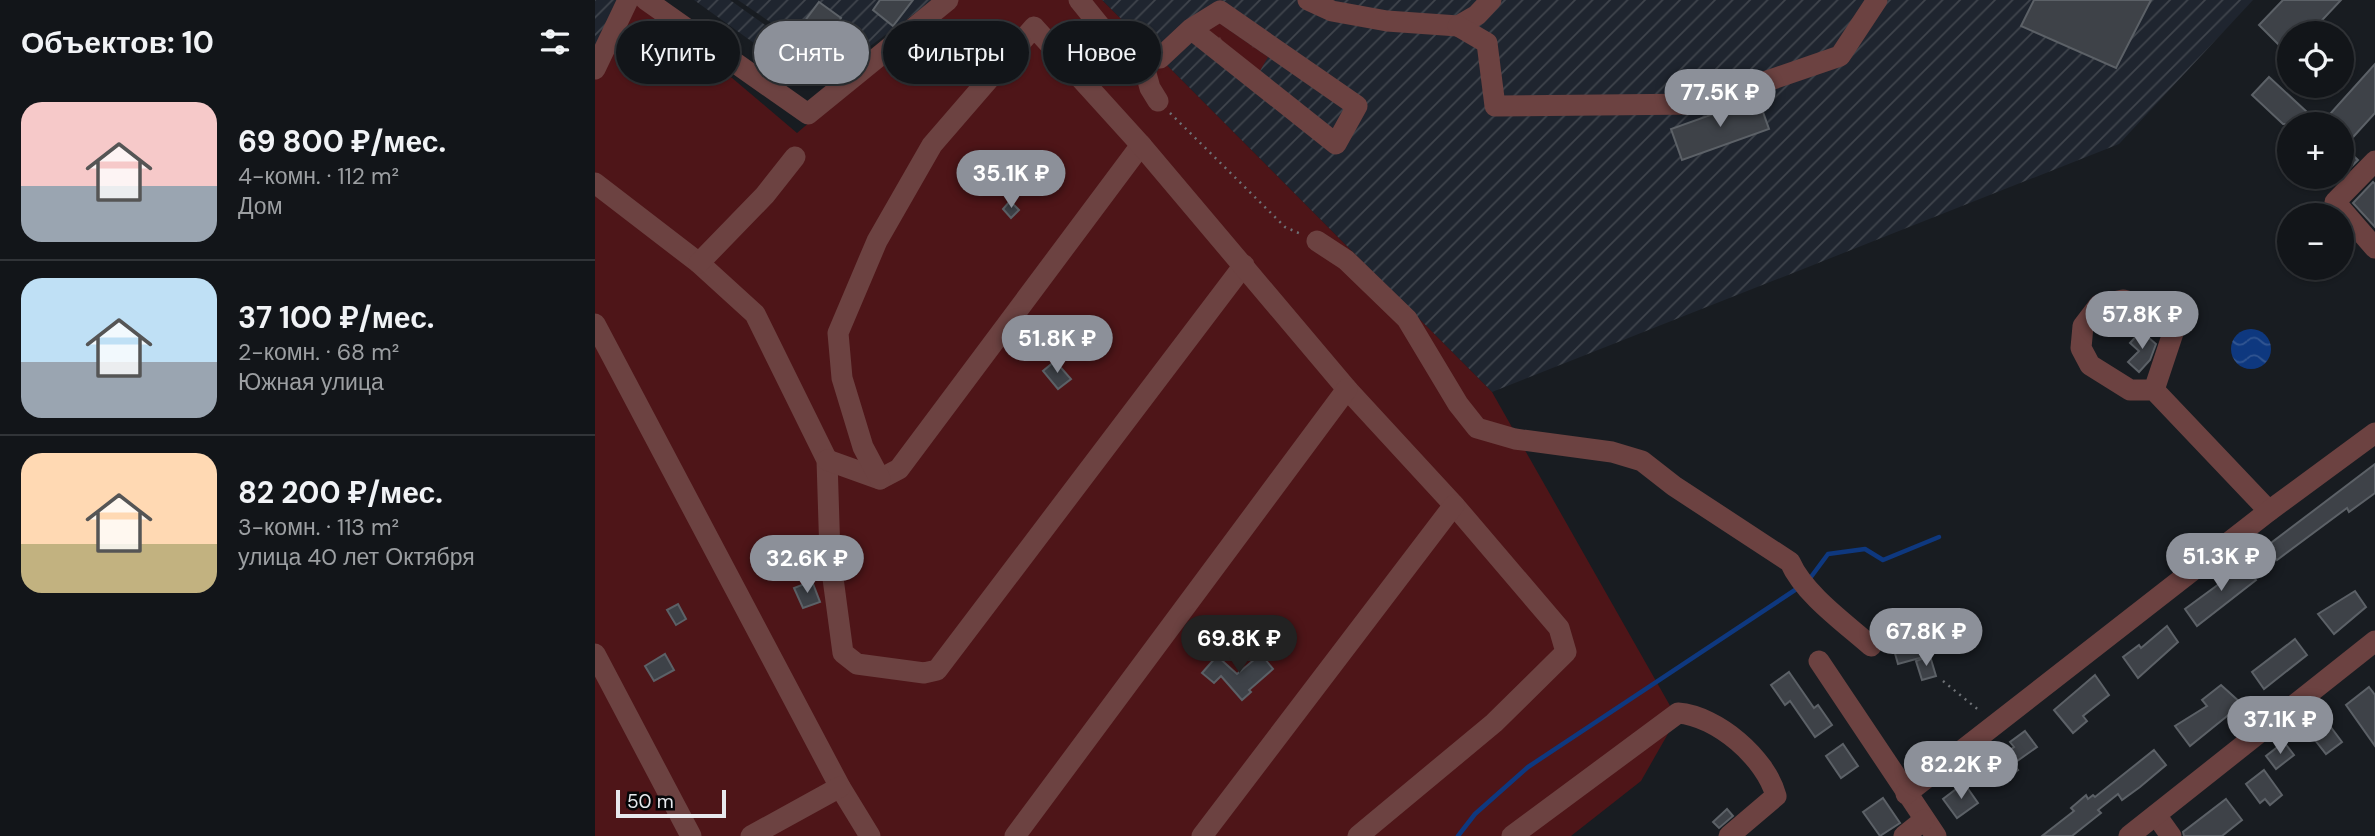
<!DOCTYPE html>
<html lang="ru">
<meta charset="utf-8">
<style>
:root{--surface:#121519;--page:#1f2226;--text:#f1f3f6;--muted:#9c9fa2;--line:#313438;--accent:#8c9099}
body{margin:0;font-family:"DM Sans",sans-serif;background:var(--page);color:var(--text);height:100vh;display:flex;flex-direction:column;font-size:26px;white-space:nowrap}
*{box-sizing:border-box;margin:0}
p{font-size:23px;color:var(--muted)}
.icon{flex:none;width:38px;height:38px;fill:none;stroke:currentColor;stroke-width:2;stroke-linecap:round;stroke-linejoin:round}
.map{position:relative;flex:1;overflow:hidden}
.sheet{display:flex;flex-direction:column;background:var(--surface);width:595px}
.sheet>*{flex:none}
.top-card{position:absolute;left:21px;top:21px;width:665px;height:63px;display:flex;gap:14px}
.fabs{position:absolute;left:1682px;top:21px;display:grid;gap:14px}
.fabs a{display:grid;place-items:center;width:77px;height:77px;border-radius:50%;background:var(--surface);box-shadow:0 2px 5px #0004,0 0 0 2px var(--line);font-size:35px}
.scale{position:absolute;left:21px;bottom:18px;width:110px;box-sizing:border-box;padding-left:7px;border:4px solid #e7e9ed;border-top:0;font-size:19px;line-height:24px;white-space:nowrap;color:#e7e9ed;-webkit-text-stroke:5px #050608;paint-order:stroke}
.price{position:absolute;translate:-50% -60px;padding:0 16px;border-radius:24px;background:var(--accent);color:#fff;font-size:23px;line-height:46px;filter:drop-shadow(0 2px 4px #0008)}
.price::after{content:'';position:absolute;left:50%;top:42px;width:21px;height:16px;margin-left:-10px;background:inherit;clip-path:polygon(0 0,100% 0,50% 100%)}
.price.on{background:#222;color:#fff}
ul{padding:0;list-style:none}
li{display:flex;align-items:center;gap:21px;height:175px;padding:0 21px}
li+li{border-top:2px solid var(--line)}
li span{display:grid;place-items:center;flex:none;width:196px;height:140px;border-radius:21px;color:#555}
li>.icon{margin-inline-start:auto}
span .icon{width:84px;height:84px;fill:#fffc;stroke-width:1}
li b{font-size:30px}
h2{display:flex;justify-content:space-between;align-items:center;height:84px;padding:0 21px;font-size:30px}
.tag{padding:0 24px;border-radius:32px;background:var(--surface);box-shadow:0 2px 5px #0004,0 0 0 2px var(--line);font-size:24px;line-height:63px}
.tag.on{background:var(--accent);color:#fff}
main{display:flex;flex:1;min-height:0}
.map>svg:first-child{display:block}
.industrial{fill:url(#industrial-furrows)}
.forest{fill:url(#forest-firs)}
.garden{fill:#4e1518}
.water{fill:url(#water-waves)}
.lines{fill:none;stroke-linecap:round;stroke-linejoin:round}
.stream{stroke:#0e387f;stroke-width:4.5}
.building{fill:#3e4248;stroke:#5c6167;stroke-width:2}
.path{stroke:#6d7075;stroke-width:2.5;stroke-dasharray:2 5;stroke-linecap:butt}
.minor{stroke:#6c4241;stroke-width:21}
</style>
<main>
<section class="sheet">
<h2>Объектов: 10<svg class="icon" aria-label="filters" viewBox="0 0 24 24"><path d="M4 7h16M4 17h16"/><circle cx="9" cy="7" r="2"/><circle cx="15" cy="17" r="2"/></svg></h2>
<ul>
<li><span style="background:linear-gradient(#f6c9c9 60%,#9aa5b1 0)"><svg class="icon" aria-label="home" viewBox="0 0 24 24"><path d="M3 11l9-7 9 7M6 9v11h12V9"/></svg></span><div><b>69 800 ₽/мес.</b><p>4-комн. · 112 m²</p><p>Дом</p></div></li>
<li><span style="background:linear-gradient(#bfe0f5 60%,#9aa5b1 0)"><svg class="icon" aria-label="home" viewBox="0 0 24 24"><path d="M3 11l9-7 9 7M6 9v11h12V9"/></svg></span><div><b>37 100 ₽/мес.</b><p>2-комн. · 68 m²</p><p>Южная улица</p></div></li>
<li><span style="background:linear-gradient(#ffd9b3 65%,#c2b280 0)"><svg class="icon" aria-label="home" viewBox="0 0 24 24"><path d="M3 11l9-7 9 7M6 9v11h12V9"/></svg></span><div><b>82 200 ₽/мес.</b><p>3-комн. · 113 m²</p><p>улица 40 лет Октября</p></div></li>
</ul>
</section>
<div class="map">
<svg width="1780" height="836" viewBox="0 0 1780 836">
<defs>
<pattern id="industrial-furrows" width="10" height="10" patternUnits="userSpaceOnUse" patternTransform="scale(1.75)"><rect width="10" height="10" fill="#1f252f"/><path d="M-1 1l2-2M0 10L10 0M9 11l2-2" fill="none" stroke="#40454d"/></pattern>
<pattern id="forest-firs" width="22" height="20" patternUnits="userSpaceOnUse" patternTransform="scale(1.75)"><rect width="22" height="20" fill="#4e1518"/><path d="M5 1l3.5 6h-7zM16 11l3.5 6h-7z" fill="#68373a"/></pattern>
<pattern id="water-waves" width="16" height="10" patternUnits="userSpaceOnUse" patternTransform="scale(1.75)"><rect width="16" height="10" fill="#0e387f"/><path d="M0 5q4-4 8 0t8 0" fill="none" stroke="#315591"/></pattern>
</defs>
<rect width="100%" height="100%" fill="#181c21"/>
<g class="industrial">
<path d="M0 0H45L0 54Z"/>
<path d="M99 0H135L229 67 219 86Z"/>
<path d="M143 0H338L259 58 235 63Z"/>
<path d="M507 0H1658L1524 144 897 392Z"/>
</g>
<path class="forest" d="M620 20 673 57 662 76 613 38V24Z"/>
<path class="garden" d="M45 0 202 133 357 0H507L897 392 1082 718 1046 781 976 836H0V54Z"/>
<circle class="water" cx="1656" cy="349" r="20"/>
<g class="lines">
<g class="stream">
<path d="M1213 581 1233 554 1270 549 1288 560 1344 537"/>
<path d="M863 836 880 814 933 767 1203 588"/>
</g>
</g>
<g class="building">
<path d="M285 0H318L298 26 278 10Z"/>
<path d="M1439 0H1556L1521 68 1426 26Z"/>
<path d="M1688 0H1746L1715 33H1694V55L1664 25Z"/>
<path d="M224 2 246 18 224 47 203 30Z"/>
<path d="M1780 64V113L1749 147 1763 160 1746 177V124H1726Z"/>
<path d="M1674 77 1725 124H1688L1657 95Z"/>
<path d="M1163 98 1174 129 1087 160 1076 129Z"/>
<path d="M1778 182 1780 184V227L1758 203Z"/>
<path d="M415 201 424 210 416 218 408 209Z"/>
<path d="M1546 331 1561 344 1555 360 1544 372 1533 362 1544 351 1535 343Z"/>
<path d="M460 361 476 379 463 389 448 371Z"/>
<path d="M1780 464V493L1754 512 1752 508 1682 560 1672 546Z"/>
<path d="M1647 561 1661 580 1602 626 1590 609 1628 581 1626 577Z"/>
<path d="M217 581 225 602 208 608 199 588Z"/>
<path d="M1760 591 1771 607 1739 634 1723 614Z"/>
<path d="M83 604 91 619 81 625 72 610Z"/>
<path d="M1572 626 1583 642 1543 678 1528 657 1544 645 1546 648Z"/>
<path d="M1319 628 1328 657 1303 664 1295 636Z"/>
<path d="M1700 639 1712 655 1669 689 1657 672Z"/>
<path d="M70 654 79 670 59 681 50 666Z"/>
<path d="M666 654 678 669 654 690 656 692 647 700 626 676 619 683 607 673 622 656 642 674Z"/>
<path d="M1335 656 1341 676 1327 680 1321 661Z"/>
<path d="M1194 672 1219 708 1223 705 1237 725 1220 737 1195 701 1190 705 1176 685Z"/>
<path d="M1500 675 1514 695 1488 716 1492 721 1478 733 1459 710Z"/>
<path d="M1626 685 1647 704 1595 746 1580 726 1612 706 1607 700Z"/>
<path d="M1774 687 1780 695V746L1751 705Z"/>
<path d="M1732 722 1747 742 1731 754 1716 735Z"/>
<path d="M1430 731 1442 747 1418 764 1423 770 1403 784 1391 768 1419 747 1415 742Z"/>
<path d="M1689 742 1699 755 1681 769 1671 756Z"/>
<path d="M1248 744 1263 766 1246 778 1231 756Z"/>
<path d="M1559 750 1571 765 1545 787 1527 800 1523 794 1503 810 1506 813 1477 836H1447L1479 811 1476 808 1491 795 1493 799 1498 795 1500 797Z"/>
<path d="M1669 770 1687 795 1675 805 1670 799 1665 803 1651 784Z"/>
<path d="M1369 783 1383 803 1362 818 1348 799Z"/>
<path d="M1288 798 1305 823 1285 836 1268 812Z"/>
<path d="M1631 799 1647 820 1627 836H1589L1588 832Z"/>
<path d="M1132 809 1138 816 1124 828 1118 822Z"/>
</g>
<g class="lines">
<g class="path">
<path d="M575 113 690 227 706 234"/>
<path d="M1348 681 1386 712"/>
</g>
<g class="minor">
<path d="M51 0 213 114 353 0"/>
<path d="M484 0 514 37 547 59 555 88 563 101"/>
<path d="M713 0 737 11 792 21 863 26 882 15 896 0"/>
<path d="M863 26 892 43 900 106 1105 104 1245 56 1282 0"/>
<path d="M547 59 565 58 596 29 625 11 762 106 741 144 596 29"/>
<path d="M0 69 33 0"/>
<path d="M1780 161 1740 202 1780 248"/>
<path d="M0 183 104 263 160 314 232 460 235 556 248 653 262 664 329 673 342 670 649 265"/>
<path d="M722 241 751 260 812 319 863 404 882 428 920 439 1017 452 1047 461 1079 486 1195 562C1209 594 1250 623 1276 646"/>
<path d="M104 263 170 195 200 157"/>
<path d="M0 324 245 787 275 836"/>
<path d="M1559 390 1579 330 1565 310 1528 300 1504 305 1488 326 1486 348 1495 365 1535 390H1559L1674 511"/>
<path d="M232 460 285 479 304 469 546 145"/>
<path d="M285 479 268 447 247 378 243 333 282 241 337 145 439 27 546 145 752 389 859 505 964 628 971 652 899 723 763 836"/>
<path d="M0 654 96 836"/>
<path d="M1224 661 1341 836"/>
<path d="M1311 794 1674 511 1780 433"/>
<path d="M1561 815 1576 836"/>
<path d="M156 836 245 787"/>
<path d="M420 836 752 389"/>
<path d="M607 836 859 505"/>
<path d="M917 836 1083 713C1122 716 1171 758 1181 796L1134 836"/>
<path d="M1309 836 1329 820"/>
<path d="M1534 836 1780 641"/>
</g>
</g>
</svg>
<div class="fabs">
<a><svg class="icon" aria-label="locate" viewBox="0 0 24 24"><circle cx="12" cy="12" r="6"/><path d="M12 2v4M12 18v4M2 12h4M18 12h4"/></svg></a>
<a>+</a>
<a>−</a>
</div>
<div class="scale">50 m</div>
<b class="price" style="left:1125px;top:129px">77.5K ₽</b>
<b class="price" style="left:416px;top:210px">35.1K ₽</b>
<b class="price" style="left:1547px;top:351px">57.8K ₽</b>
<b class="price" style="left:462px;top:375px">51.8K ₽</b>
<b class="price" style="left:1626px;top:593px">51.3K ₽</b>
<b class="price" style="left:212px;top:595px">32.6K ₽</b>
<b class="price" style="left:1331px;top:668px">67.8K ₽</b>
<b class="price on" style="left:644px;top:675px">69.8K ₽</b>
<b class="price" style="left:1685px;top:756px">37.1K ₽</b>
<b class="price" style="left:1366px;top:801px">82.2K ₽</b>
<div class="top-card">
<a class="tag">Купить</a>
<a class="tag on">Снять</a>
<a class="tag">Фильтры</a>
<a class="tag">Новое</a>
</div>
</div>
</main>
